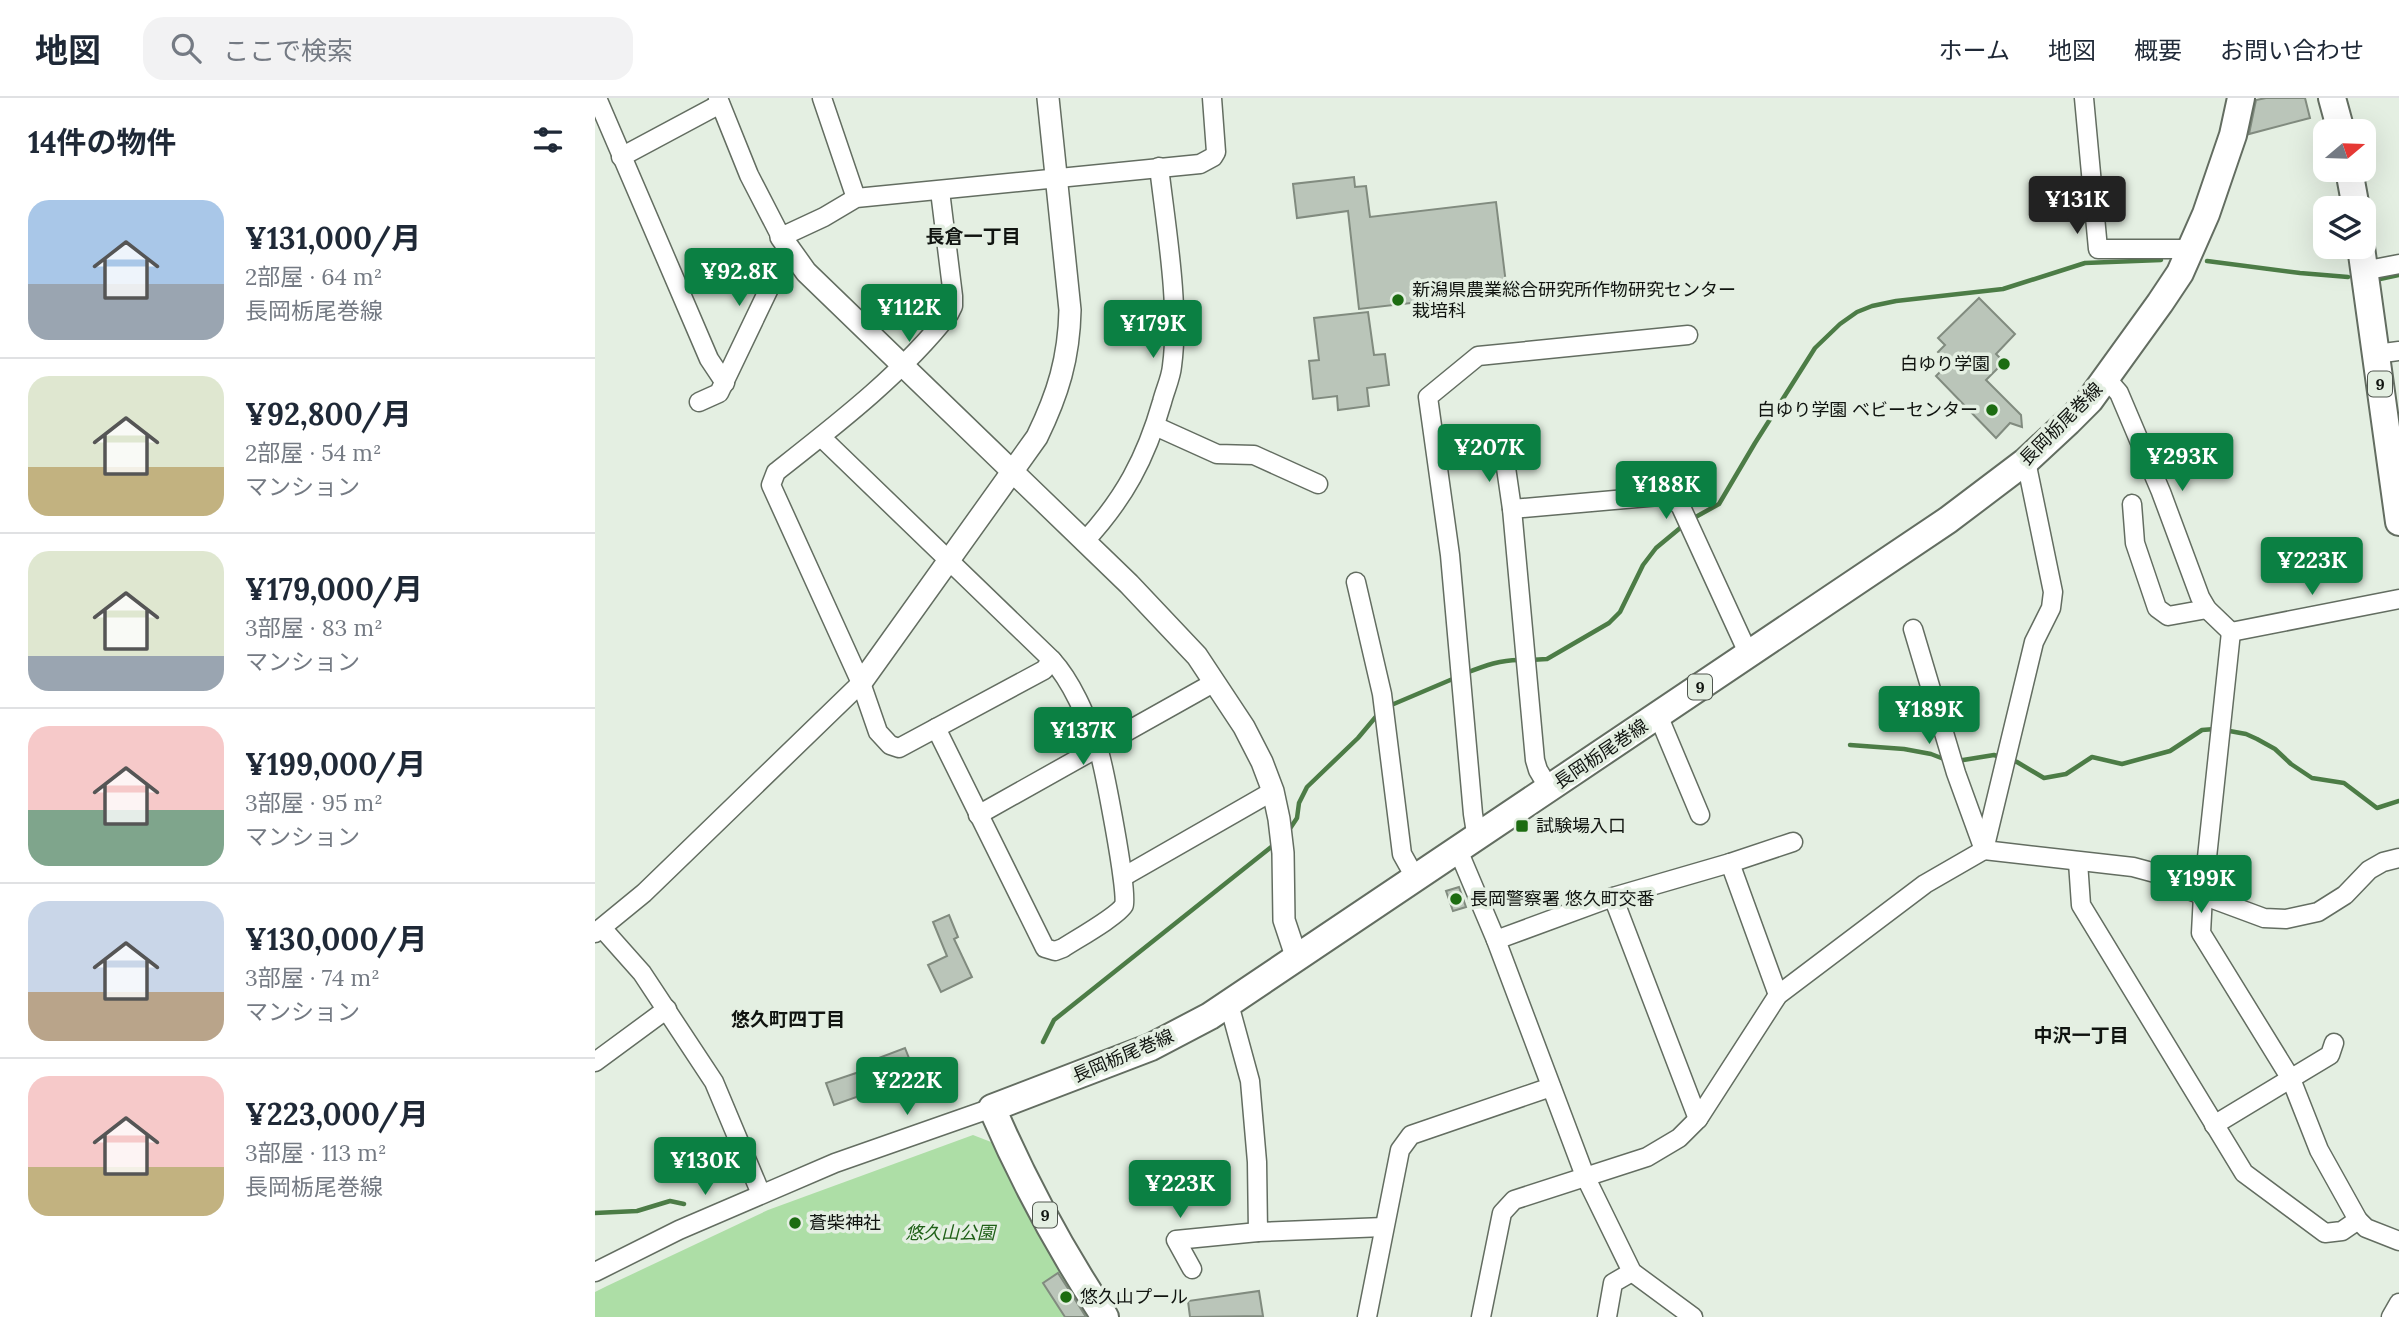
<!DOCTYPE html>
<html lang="ja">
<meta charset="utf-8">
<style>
:root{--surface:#fff;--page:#f2f2f3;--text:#1f2937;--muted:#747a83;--line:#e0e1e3;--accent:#0b8043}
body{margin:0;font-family:Lora,"Noto Sans JP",serif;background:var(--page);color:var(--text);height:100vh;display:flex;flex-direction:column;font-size:26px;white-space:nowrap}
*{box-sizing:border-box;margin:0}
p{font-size:23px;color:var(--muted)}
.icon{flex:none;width:38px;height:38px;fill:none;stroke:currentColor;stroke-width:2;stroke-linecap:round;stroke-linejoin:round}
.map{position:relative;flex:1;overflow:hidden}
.details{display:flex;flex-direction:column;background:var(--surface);width:595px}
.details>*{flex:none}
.needle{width:46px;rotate:71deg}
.controls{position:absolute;left:1718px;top:21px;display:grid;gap:14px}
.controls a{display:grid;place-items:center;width:63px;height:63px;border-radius:14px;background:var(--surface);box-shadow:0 7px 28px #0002;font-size:35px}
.price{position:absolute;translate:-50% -60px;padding:0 16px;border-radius:7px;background:var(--accent);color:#fff;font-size:23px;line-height:46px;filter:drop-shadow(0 2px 4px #0008)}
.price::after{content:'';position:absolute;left:50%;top:42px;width:21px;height:16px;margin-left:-10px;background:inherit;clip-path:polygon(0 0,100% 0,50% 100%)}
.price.active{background:#222;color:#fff}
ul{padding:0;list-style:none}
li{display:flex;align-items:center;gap:21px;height:175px;padding:0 28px}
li+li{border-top:2px solid var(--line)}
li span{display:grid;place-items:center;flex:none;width:196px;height:140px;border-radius:21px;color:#555}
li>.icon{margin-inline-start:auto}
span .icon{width:84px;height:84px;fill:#fffc;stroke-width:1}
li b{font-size:30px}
h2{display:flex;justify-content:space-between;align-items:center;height:84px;padding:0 28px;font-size:30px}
header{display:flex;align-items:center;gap:42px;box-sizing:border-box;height:98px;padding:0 35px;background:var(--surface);border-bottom:2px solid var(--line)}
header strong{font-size:33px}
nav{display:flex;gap:38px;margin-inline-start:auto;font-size:24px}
.search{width:490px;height:63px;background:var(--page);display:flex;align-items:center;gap:18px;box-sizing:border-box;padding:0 24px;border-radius:21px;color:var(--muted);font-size:26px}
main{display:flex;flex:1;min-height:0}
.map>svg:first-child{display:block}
.green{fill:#addea6}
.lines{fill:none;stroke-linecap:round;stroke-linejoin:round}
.stream{stroke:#4c7c46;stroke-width:4.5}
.building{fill:#bac5b9;stroke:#818b7f;stroke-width:2}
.minor-casing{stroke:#636d61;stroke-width:21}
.tertiary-casing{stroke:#636d61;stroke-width:24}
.primary-casing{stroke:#636d61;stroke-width:30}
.minor{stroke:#fff;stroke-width:18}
.tertiary{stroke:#fff;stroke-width:21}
.primary{stroke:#fff;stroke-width:26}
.poi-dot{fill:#1c6c11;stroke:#e4efe2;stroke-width:2.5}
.labels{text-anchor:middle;stroke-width:7;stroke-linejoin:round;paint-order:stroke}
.shield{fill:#e4efe2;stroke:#50564f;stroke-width:2}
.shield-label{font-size:16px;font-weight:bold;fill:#101410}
.poi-label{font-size:18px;fill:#101410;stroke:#e4efe2;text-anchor:start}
.street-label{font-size:18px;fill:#101410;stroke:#e4efe2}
.park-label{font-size:18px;font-style:italic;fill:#1f6017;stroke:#e4efe2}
.neighbourhood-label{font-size:19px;font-weight:bold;fill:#101410;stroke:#e4efe2}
</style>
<header>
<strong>地図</strong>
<div class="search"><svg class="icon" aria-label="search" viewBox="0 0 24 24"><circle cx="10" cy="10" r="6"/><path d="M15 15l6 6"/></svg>ここで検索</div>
<nav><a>ホーム</a><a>地図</a><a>概要</a><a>お問い合わせ</a></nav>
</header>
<main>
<section class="details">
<h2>14件の物件<svg class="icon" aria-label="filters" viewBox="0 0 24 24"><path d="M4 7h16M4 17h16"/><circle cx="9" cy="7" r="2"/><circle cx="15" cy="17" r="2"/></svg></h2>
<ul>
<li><span style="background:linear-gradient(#a9c7e8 60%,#9aa5b1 0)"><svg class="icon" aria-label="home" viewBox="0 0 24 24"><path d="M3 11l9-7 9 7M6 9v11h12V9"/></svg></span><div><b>¥131,000/月</b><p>2部屋 · 64 m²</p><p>長岡栃尾巻線</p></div></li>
<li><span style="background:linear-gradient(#dfe7d0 65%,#c2b280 0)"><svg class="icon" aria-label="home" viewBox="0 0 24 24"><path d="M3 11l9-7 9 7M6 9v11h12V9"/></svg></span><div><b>¥92,800/月</b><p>2部屋 · 54 m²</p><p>マンション</p></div></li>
<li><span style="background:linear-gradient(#dfe7d0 75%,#9aa5b1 0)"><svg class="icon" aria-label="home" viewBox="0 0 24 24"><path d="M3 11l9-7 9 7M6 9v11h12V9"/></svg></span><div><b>¥179,000/月</b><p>3部屋 · 83 m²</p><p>マンション</p></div></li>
<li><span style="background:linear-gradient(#f6c9c9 60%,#7fa58c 0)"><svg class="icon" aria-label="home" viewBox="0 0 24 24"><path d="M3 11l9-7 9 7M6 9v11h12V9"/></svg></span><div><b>¥199,000/月</b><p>3部屋 · 95 m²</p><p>マンション</p></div></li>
<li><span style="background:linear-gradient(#c9d6e8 65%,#b9a48a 0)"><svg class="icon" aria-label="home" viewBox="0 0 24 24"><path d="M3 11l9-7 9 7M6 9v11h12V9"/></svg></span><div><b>¥130,000/月</b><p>3部屋 · 74 m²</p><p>マンション</p></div></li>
<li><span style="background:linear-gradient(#f6c9c9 65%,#c2b280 0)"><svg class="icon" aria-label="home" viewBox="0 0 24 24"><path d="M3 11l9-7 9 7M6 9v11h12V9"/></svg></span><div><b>¥223,000/月</b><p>3部屋 · 113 m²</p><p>長岡栃尾巻線</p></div></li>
</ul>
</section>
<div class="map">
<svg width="1804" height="1219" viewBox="0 0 1804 1219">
<rect width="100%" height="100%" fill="#e4efe2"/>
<path class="green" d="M378 1037 409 1049 501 1219H0V1194L12 1188 173 1112Z"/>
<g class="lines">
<g class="stream">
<path d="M1612 163 1705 175 1753 179"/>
<path d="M1785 181 1804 177"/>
<path d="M1097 421 1124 406 1160 345 1220 250 1245 226 1262 214 1277 208 1301 203 1408 191 1490 165 1566 162"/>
<path d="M935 562 952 561 1014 525 1025 514 1048 467 1061 450 1090 426"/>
<path d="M871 575C889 568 907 561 927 562"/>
<path d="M794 608 860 580"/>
<path d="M1629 632 1651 636 1662 641 1680 651 1696 666 1717 680 1749 685 1782 710 1804 703"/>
<path d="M1255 647 1309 651 1336 656 1354 663"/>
<path d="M1414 662 1422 664 1449 680 1471 676 1497 659 1527 666 1575 653 1607 632 1620 631"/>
<path d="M1362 663 1399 657 1405 659"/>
<path d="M692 735 702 720 704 705 712 689 763 640 784 615"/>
<path d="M448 944 459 922 680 746"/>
<path d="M0 1115 42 1113 75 1103 89 1106"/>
</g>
</g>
<g class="building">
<path d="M1671 0H1710L1715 20 1654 36 1661 2Z"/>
<path d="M759 79 760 89 771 88 775 119 901 104 912 194 764 211 753 113 702 120 698 86Z"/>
<path d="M1384 200 1420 236 1401 256 1409 264 1391 282 1426 317 1427 329 1415 325 1401 340 1341 278 1354 265 1343 254 1350 247 1343 240Z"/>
<path d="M773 214 779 257 790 256 794 287 772 290 774 308 743 312 742 298 718 301 714 263 724 262 719 220Z"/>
<path d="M864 789 871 809 858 813 851 793Z"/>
<path d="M354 817 363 839 359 841 377 879 346 894 333 867 352 858 338 824Z"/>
<path d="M310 950 321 978 239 1007 231 985 267 973 265 967Z"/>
<path d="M463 1175 481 1203 491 1219H470L448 1185Z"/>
<path d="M664 1193 668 1218 595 1219 593 1203Z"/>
</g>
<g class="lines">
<defs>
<g id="minor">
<path d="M2 0 114 261 130 285"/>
<path d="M123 0 154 77 186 139 229 119 261 100 605 66 618 59 621 54 617 0"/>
<path d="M227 0 261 100"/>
<path d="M1489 0 1503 151H1596"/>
<path d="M26 59 125 6"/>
<path d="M345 93 358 198V208L354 216C306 277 242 326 181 374L176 387 266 585 283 634 295 647 304 650 449 572 457 562"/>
<path d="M1768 173 1804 166"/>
<path d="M1781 256 1804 253"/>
<path d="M1511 280 1524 295 1566 394 1605 499 1612 511 1636 534"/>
<path d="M104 304 124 295 193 151"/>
<path d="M560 328 622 356 659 357 723 386"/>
<path d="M226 339 457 562C478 585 491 619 502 647 508 662 534 798 529 807 523 818 480 842 468 850L460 853 450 850 341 630"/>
<path d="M909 356 917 411 940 662 943 672 955 692"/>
<path d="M1537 406 1540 445 1562 510 1573 518 1612 511"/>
<path d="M917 411 1076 397 1086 409 1154 557"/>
<path d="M489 444C529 401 551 360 567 304 570 292 576 280 577 268 585 209 571 129 564 69"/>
<path d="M761 484 787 596 807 756 821 781"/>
<path d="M1318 531 1361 675 1389 752 1538 769 1564 776 1588 790 1669 820 1691 821 1723 814 1750 797 1774 772 1788 764 1804 760"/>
<path d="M1636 534 1608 797 1606 835 1696 981 1724 1052 1763 1122 1771 1130 1804 1143"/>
<path d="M1636 534 1804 501"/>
<path d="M1063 617 1105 717"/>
<path d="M383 717 620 584"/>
<path d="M882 741 878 716 855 457 833 299 883 258 1093 237"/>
<path d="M863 752 901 842 990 1078 1037 1174 1098 1219"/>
<path d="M1483 764 1486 807 1649 1075 1730 1135 1747 1133 1763 1122"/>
<path d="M1135 765 1198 744"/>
<path d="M528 779 678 693"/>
<path d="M1018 799 1103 1021"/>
<path d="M7 830 47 875 119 984 166 1096"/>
<path d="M0 835 49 795 266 585"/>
<path d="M901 842 1018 799 1135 765 1183 897"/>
<path d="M634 906 655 983 662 1064 663 1134 789 1129"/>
<path d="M0 964 72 911"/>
<path d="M1619 1027 1735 957 1739 945"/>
<path d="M597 1171 581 1142 663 1134"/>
<path d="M0 1174 84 1132 240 1065 397 1010"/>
<path d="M772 1219 805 1052 816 1037 956 989"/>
<path d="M886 1219 907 1115 919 1102 1052 1059 1084 1040 1103 1021 1183 897 1330 786 1389 752 1439 544 1456 510 1458 494 1431 363"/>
<path d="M1012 1219 1018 1185 1037 1174"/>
<path d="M1796 1219 1804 1205"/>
</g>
<g id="tertiary">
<path d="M186 139 211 174 534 486 602 558 649 629 667 664 678 693 684 721 688 755 689 822 702 861"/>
<path d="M266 585 442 339C463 296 474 260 475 212L453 0"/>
</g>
<g id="primary">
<path d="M1737 0 1746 33"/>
<path d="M1754 72 1761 110"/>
<path d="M1766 149 1804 424"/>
<path d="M510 1219C466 1153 428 1082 397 1010L556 949 615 918 1353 422 1431 363 1473 324 1495 302 1565 205 1585 175 1611 116 1638 37 1646 0"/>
</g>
</defs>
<use href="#minor" class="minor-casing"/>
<use href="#tertiary" class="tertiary-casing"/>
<use href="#primary" class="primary-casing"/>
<use href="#minor" class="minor"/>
<use href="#tertiary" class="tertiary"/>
<use href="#primary" class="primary"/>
</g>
<g class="poi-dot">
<circle cx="803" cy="202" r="7"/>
<circle cx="1409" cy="266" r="7"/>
<circle cx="1397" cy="312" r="7"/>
<rect x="920" y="721" width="14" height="14" rx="3.5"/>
<circle cx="861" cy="801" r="7"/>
<circle cx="200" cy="1125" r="7"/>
<circle cx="471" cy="1199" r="7"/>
</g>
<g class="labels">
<g class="shield">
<rect x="1773" y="273.5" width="24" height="25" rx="5"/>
<rect x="1093" y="576.5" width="24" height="25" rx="5"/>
<rect x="438" y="1104.5" width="24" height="25" rx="5"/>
</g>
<g class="shield-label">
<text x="1785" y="292">9</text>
<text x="1105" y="595">9</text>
<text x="450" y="1123">9</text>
</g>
<g class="poi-label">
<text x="817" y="198">新潟県農業総合研究所作物研究センター<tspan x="817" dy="21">栽培科</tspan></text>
<text x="1395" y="272" text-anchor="end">白ゆり学園</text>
<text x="1383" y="318" text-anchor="end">白ゆり学園 ベビーセンター</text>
<text x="941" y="734">試験場入口</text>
<text x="875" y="807">長岡警察署 悠久町交番</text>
<text x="214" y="1131">蒼柴神社</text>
<text x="485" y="1205">悠久山プール</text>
</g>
<g class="street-label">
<text transform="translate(1466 326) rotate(-45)" y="6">長岡栃尾巻線</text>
<text transform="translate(1006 656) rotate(-34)" y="6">長岡栃尾巻線</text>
<text transform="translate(528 958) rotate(-23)" y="6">長岡栃尾巻線</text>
</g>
<g class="park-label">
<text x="355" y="1141">悠久山公園</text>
</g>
<g class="neighbourhood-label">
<text x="378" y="145">長倉一丁目</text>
<text x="193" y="928">悠久町四丁目</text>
<text x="1486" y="944">中沢一丁目</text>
</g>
</g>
</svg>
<div class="controls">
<a><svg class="needle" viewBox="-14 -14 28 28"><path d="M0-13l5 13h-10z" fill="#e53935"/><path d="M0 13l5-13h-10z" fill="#747a83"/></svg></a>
<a><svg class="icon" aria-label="layers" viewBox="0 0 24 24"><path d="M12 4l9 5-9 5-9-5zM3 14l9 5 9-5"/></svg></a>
</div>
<b class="price active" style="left:1482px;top:138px">¥131K</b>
<b class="price" style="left:144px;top:210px">¥92.8K</b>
<b class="price" style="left:314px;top:246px">¥112K</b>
<b class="price" style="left:558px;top:262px">¥179K</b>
<b class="price" style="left:894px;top:386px">¥207K</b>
<b class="price" style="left:1587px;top:395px">¥293K</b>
<b class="price" style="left:1071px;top:423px">¥188K</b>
<b class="price" style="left:1717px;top:499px">¥223K</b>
<b class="price" style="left:1334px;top:648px">¥189K</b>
<b class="price" style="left:488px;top:669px">¥137K</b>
<b class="price" style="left:1606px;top:817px">¥199K</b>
<b class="price" style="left:312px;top:1019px">¥222K</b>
<b class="price" style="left:110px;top:1099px">¥130K</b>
<b class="price" style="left:585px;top:1122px">¥223K</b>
</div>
</main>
